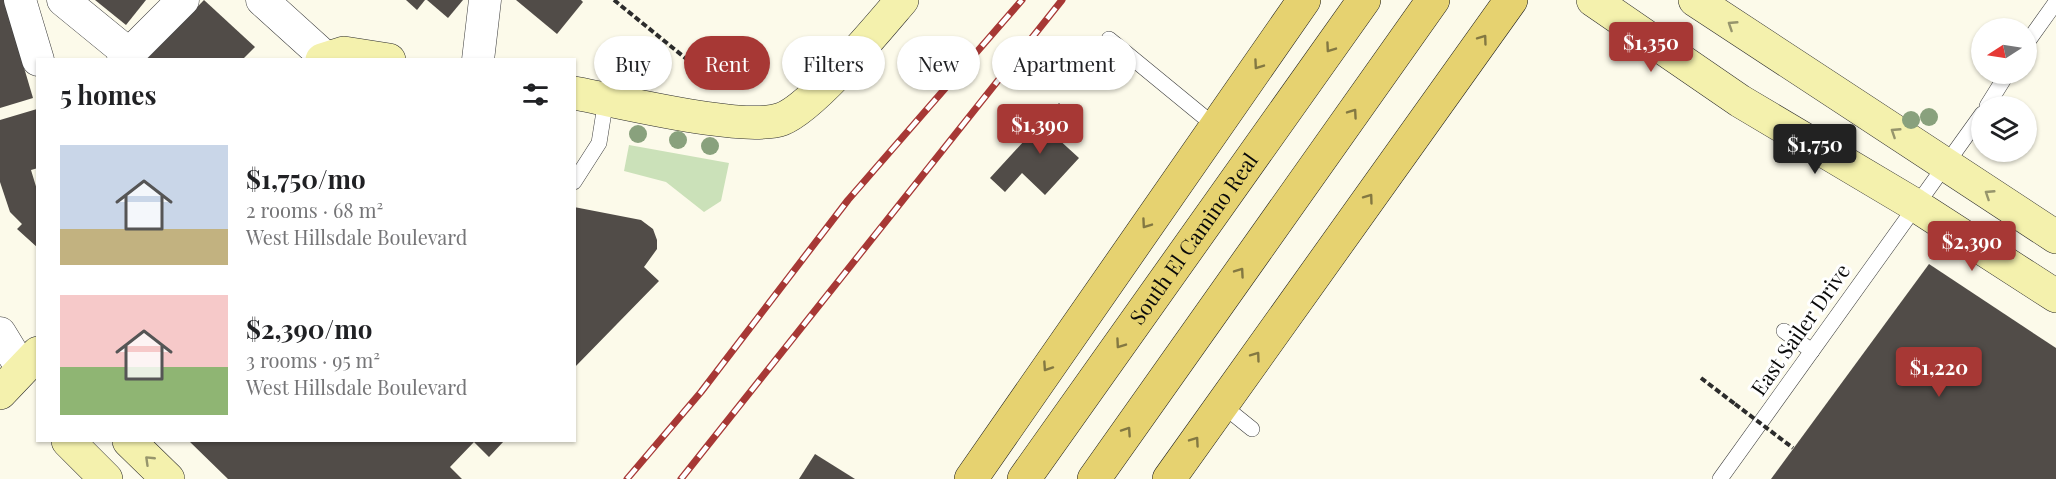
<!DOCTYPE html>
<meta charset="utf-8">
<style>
:root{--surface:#fff;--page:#f2f2f2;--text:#202124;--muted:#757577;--accent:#a73835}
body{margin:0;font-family:"Playfair Display",serif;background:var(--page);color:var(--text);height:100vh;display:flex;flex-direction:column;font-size:22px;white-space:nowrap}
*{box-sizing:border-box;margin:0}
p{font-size:20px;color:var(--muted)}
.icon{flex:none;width:33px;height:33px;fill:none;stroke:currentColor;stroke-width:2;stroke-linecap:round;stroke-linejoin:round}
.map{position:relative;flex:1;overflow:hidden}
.drawer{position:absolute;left:36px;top:58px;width:540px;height:384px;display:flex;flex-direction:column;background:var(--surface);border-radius:0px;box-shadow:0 2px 4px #0004}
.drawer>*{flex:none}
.banner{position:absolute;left:594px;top:36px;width:570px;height:54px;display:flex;gap:12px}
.needle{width:39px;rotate:258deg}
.fabs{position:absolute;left:1971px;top:18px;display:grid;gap:12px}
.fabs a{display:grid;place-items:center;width:66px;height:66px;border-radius:50%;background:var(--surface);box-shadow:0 2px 4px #0004;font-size:30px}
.price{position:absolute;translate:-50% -51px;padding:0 14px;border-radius:6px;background:var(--accent);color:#fff;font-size:20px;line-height:39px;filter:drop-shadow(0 2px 3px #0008)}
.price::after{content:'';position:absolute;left:50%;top:36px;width:18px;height:14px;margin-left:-9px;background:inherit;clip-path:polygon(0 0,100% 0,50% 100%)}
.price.selected{background:#222;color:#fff}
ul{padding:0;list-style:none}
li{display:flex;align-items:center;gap:18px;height:150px;padding:0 24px}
li span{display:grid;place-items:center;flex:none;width:168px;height:120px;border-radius:0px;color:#555}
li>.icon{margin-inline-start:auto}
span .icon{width:72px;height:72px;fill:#fffc;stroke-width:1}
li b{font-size:26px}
h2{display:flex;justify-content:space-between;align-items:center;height:72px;padding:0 24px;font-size:26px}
.tag{padding:0 21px;border-radius:27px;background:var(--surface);box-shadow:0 2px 4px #0004;font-size:21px;line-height:54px}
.tag.selected{background:var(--accent);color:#fff}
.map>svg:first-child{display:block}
.green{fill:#cbe1b9}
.building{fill:#514c48}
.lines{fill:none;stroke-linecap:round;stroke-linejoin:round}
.lane-casing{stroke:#3d3d3d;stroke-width:16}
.street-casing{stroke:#3d3d3d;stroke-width:33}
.secondary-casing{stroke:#2c2c2c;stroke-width:34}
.primary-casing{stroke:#1b1b1b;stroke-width:34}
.path{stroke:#2c2c2c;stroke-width:4;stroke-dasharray:6 3;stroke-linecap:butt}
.lane{stroke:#fff;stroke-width:15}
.street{stroke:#fff;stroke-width:32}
.secondary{stroke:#f4f1ad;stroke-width:33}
.primary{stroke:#e6d270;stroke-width:33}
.rail-casing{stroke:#a73835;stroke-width:7}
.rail{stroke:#fff;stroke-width:4.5;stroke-dasharray:14;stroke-linecap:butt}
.path-bridge{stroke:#2c2c2c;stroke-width:4;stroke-dasharray:6 3;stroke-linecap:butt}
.tree{fill:#89a17d}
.oneway{stroke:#96956c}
.oneway2{stroke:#837842}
.labels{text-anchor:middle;stroke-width:6;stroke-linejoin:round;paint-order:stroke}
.street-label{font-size:21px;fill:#0a0a0a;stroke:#fff}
</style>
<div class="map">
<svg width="2056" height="479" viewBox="0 0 2056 479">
<rect width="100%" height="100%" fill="#fcfaea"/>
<path class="green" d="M629 145 729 163 721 201 704 212 666 182 624 171Z"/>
<g class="building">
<path d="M0 0H4L33 98 0 108Z"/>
<path d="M95 0H146L126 25Z"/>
<path d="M204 0 255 47 242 60H146Z"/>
<path d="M406 0H425L417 10Z"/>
<path d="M427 0H463L448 18Z"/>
<path d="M516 0H581L583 2 557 34Z"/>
<path d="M1059 103 1073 117 1056 137 1079 158 1045 195 1022 173 1005 192 990 178Z"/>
<path d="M37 109 38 168 31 170 38 193V248L17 229 22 224 10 212 0 182V120Z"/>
<path d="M574 207 641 220 653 229 657 240V249L644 267 659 281 574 368Z"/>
<path d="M1929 264 2056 348V479H1771Z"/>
<path d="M189 441H504L489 457 474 442 450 467 462 479H228Z"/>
<path d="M815 454 855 479H799Z"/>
</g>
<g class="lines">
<defs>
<g id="lane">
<path d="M1109 39 1215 126"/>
<path d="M2026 44 2056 2"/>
<path d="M1987 106 2007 74"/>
<path d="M574 182 599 143 606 99"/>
<path d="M1784 331 1812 351"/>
<path d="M1221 404 1252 429"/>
<path d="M1720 479 1982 114"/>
</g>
<g id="street">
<path d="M20 0 38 60"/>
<path d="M63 0 129 54"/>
<path d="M262 0 325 57"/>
<path d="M123 60 183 0"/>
<path d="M478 60 485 0"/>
<path d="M0 333 22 369"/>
</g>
<g id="secondary">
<path d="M1593 0 1740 101 1915 205 2056 296"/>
<path d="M1695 0 2056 237"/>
<path d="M322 60 344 53 389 60"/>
<path d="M574 93C619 101 745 133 782 119 813 107 878 28 902 0"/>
<path d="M0 393 38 353"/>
<path d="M68 441 106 479"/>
<path d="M129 441 168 479"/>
</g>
<g id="primary">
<path d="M971 479 1304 0"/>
<path id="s1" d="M1024 479 1364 0"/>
<path d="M1094 479 1433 0"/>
<path d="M1169 479 1511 0"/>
</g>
</defs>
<use href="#lane" class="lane-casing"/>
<use href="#street" class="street-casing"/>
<use href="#secondary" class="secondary-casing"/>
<use href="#primary" class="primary-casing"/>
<g class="path">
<path d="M614 0 716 83"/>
<path d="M1701 378 1735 404"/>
</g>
<use href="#lane" class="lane"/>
<use href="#street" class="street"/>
<use href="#secondary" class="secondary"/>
<use href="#primary" class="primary"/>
<defs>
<g id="rail">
<path d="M627 479 701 392 848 200 1022 0"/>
<path d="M681 479 1062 0"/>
</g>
</defs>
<use href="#rail" class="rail-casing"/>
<use href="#rail" class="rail"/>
<path class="path-bridge" d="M1735 404 1793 448"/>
</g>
<g class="tree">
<circle cx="1929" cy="117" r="9"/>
<circle cx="1911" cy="120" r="9"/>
<circle cx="638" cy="134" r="9"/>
<circle cx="678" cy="140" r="9"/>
<circle cx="710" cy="146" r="9"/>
</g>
<defs><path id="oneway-chevron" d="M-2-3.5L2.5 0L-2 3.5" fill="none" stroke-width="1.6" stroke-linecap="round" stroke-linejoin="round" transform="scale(1.5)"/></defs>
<g class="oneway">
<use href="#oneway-chevron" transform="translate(1732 25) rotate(-147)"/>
<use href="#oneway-chevron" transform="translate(1895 132) rotate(-147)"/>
<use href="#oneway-chevron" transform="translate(1989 194) rotate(-147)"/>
<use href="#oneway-chevron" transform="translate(149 460) rotate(-136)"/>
</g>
<g class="oneway2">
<use href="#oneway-chevron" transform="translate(1483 39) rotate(-54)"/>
<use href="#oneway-chevron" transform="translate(1330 48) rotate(125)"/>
<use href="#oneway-chevron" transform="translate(1258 65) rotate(125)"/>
<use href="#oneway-chevron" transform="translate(1353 113) rotate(-55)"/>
<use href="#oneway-chevron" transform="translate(1369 198) rotate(-54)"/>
<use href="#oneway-chevron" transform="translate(1146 224) rotate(125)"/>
<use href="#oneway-chevron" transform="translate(1240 272) rotate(-55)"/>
<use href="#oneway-chevron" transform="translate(1120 344) rotate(125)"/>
<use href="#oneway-chevron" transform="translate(1256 356) rotate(-54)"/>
<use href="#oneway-chevron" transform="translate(1047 367) rotate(124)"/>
<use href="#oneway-chevron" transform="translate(1127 431) rotate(-56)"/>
<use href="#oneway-chevron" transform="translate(1195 441) rotate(-55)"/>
</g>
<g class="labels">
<g class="street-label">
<text dy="7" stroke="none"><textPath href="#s1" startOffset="294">South El Camino Real</textPath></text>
<text transform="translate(1801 330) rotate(-55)" y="7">East Sailer Drive</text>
</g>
</g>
</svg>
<div class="fabs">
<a><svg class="needle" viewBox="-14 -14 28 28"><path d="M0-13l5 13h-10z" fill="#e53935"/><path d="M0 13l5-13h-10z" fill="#757577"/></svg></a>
<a><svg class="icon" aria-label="layers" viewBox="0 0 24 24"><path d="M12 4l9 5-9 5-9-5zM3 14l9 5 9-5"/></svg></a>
</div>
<b class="price" style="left:1651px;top:73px">$1,350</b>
<b class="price" style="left:1040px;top:155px">$1,390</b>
<b class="price selected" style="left:1815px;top:175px">$1,750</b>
<b class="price" style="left:1972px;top:272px">$2,390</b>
<b class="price" style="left:1939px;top:398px">$1,220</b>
<div class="banner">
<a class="tag">Buy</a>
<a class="tag selected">Rent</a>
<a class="tag">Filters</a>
<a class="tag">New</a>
<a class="tag">Apartment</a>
</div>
<section class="drawer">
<h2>5 homes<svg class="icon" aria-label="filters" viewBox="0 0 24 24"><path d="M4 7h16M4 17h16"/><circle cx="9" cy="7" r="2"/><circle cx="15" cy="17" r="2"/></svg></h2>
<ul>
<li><span style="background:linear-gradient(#c9d6e8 70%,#c2b280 0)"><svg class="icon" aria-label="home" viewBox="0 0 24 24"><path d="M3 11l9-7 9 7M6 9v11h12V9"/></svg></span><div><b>$1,750/mo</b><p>2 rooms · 68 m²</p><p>West Hillsdale Boulevard</p></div></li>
<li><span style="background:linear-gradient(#f6c9c9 60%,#8fb573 0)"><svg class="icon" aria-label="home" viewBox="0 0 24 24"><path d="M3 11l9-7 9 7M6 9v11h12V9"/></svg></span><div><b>$2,390/mo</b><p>3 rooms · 95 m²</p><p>West Hillsdale Boulevard</p></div></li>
</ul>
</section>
</div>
